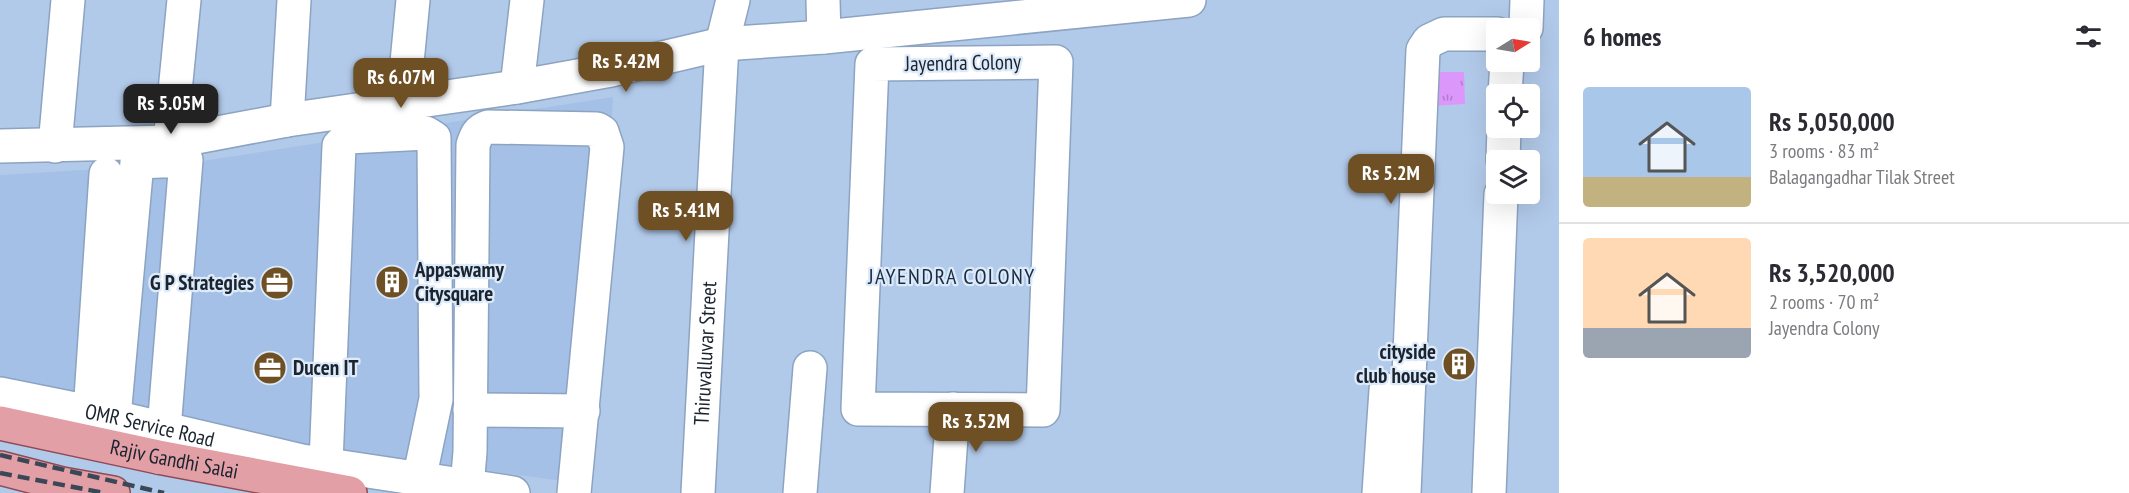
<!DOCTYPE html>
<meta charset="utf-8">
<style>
:root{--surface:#fff;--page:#f2f2f3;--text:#2b2b33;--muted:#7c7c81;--line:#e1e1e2;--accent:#6e5024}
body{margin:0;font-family:"PT Sans Narrow",sans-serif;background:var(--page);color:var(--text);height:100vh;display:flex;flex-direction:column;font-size:22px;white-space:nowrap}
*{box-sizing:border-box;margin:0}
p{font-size:20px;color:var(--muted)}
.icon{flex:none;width:33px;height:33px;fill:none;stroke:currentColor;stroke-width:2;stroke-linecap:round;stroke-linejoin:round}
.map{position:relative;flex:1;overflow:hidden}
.details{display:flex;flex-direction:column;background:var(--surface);width:570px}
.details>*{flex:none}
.needle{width:39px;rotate:79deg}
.controls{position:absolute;left:1486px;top:18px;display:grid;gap:12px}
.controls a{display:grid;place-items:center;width:54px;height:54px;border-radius:6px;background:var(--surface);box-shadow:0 6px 24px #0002;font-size:30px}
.price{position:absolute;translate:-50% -51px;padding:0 14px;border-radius:12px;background:var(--accent);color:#fff;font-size:20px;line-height:39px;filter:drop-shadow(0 2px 3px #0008)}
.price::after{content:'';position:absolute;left:50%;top:36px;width:18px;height:14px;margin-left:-9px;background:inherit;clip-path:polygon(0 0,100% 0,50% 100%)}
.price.active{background:#222;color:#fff}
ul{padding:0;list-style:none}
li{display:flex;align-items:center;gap:18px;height:150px;padding:0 24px}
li+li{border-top:2px solid var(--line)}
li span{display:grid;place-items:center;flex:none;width:168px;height:120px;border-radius:6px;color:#555}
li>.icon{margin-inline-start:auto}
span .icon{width:72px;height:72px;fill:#fffc;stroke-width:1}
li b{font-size:26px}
h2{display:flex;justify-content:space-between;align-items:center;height:72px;padding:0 24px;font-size:26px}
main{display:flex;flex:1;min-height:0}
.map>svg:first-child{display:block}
.built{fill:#a4c0e6}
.park{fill:url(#park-tufts)}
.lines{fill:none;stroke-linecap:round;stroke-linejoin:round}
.minor-casing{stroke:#8ca3c1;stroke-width:36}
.major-casing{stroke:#8f4a56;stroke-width:36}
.minor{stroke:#fff;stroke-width:33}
.major{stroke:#e29fa6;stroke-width:33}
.rail{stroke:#3b4757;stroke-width:4.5;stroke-dasharray:12 6;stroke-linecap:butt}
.labels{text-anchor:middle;stroke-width:4.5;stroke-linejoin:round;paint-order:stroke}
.street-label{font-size:21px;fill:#1a232e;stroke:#ddeafa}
.poi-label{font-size:21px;font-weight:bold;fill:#1a232e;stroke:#ddeafa;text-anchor:start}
.neighbourhood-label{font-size:22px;letter-spacing:1.5px;fill:#192c44;stroke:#ddeafa}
</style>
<main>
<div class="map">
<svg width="1559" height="493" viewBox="0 0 1559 493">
<defs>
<pattern id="park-tufts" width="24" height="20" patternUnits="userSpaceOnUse" patternTransform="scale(1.5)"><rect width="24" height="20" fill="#dc97fa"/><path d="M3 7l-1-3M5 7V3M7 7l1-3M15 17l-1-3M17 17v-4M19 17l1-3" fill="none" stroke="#b27bcb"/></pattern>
</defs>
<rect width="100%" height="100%" fill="#b2caea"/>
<path class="built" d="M613 97 591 485 170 427 0 378V175L183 164Z"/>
<path class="park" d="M1431 72H1464L1465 104 1431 106Z"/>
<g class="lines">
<defs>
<g id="minor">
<path d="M823 0 824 37"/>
<path d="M1526 28 1527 0"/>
<path d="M1056 62 1043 410 858 409 872 64Z"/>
<path d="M517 87 527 0"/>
<path d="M1505 94 1507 62"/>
<path d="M403 104 413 0"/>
<path d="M287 120 294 0"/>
<path d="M170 142 184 0"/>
<path d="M0 146 170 142 287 120 517 87 611 70 722 44 824 37 1189 0"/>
<path d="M55 146 68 0"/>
<path d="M1503 160 1504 128"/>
<path id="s1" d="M0 394 114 417 302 461 513 493"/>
<path d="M470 410 583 411"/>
<path d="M90 413 106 174"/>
<path d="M114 417 137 162 186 160 164 429 158 457"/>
<path d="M326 463 339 146 348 137 426 133 434 138 436 399 419 480"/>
<path d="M467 486 470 452 473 145C476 136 478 130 488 127L597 129 602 132 607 147 574 493"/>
<path id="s2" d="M698 493 722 44 733 0"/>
<path d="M800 493 810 368"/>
<path d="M947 493 953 409"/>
<path d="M1379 493 1386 390"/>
<path d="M1404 493 1423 50 1429 41 1444 34H1497"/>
<path d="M1489 493 1501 194"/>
</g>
<g id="major">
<path id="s3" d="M0 423 158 457 350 493"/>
<path d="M0 468 62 484 113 493"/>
</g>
</defs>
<use href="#minor" class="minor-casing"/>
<use href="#major" class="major-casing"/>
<use href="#minor" class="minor"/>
<use href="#major" class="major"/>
<g class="rail">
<path d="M0 455 164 493"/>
<path d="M0 473 105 493"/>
</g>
</g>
<defs>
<symbol id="building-disc" viewBox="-11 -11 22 22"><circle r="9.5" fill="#6e5024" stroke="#ddeafa"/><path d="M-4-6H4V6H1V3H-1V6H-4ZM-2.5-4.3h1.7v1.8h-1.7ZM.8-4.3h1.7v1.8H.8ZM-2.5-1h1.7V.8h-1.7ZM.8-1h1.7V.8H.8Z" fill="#fff"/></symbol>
<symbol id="office-disc" viewBox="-11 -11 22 22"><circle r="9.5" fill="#6e5024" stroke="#ddeafa"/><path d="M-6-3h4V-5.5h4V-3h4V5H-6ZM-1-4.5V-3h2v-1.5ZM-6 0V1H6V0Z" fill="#fff"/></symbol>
</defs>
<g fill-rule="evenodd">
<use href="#building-disc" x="373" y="263" width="38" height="38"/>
<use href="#office-disc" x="258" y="264" width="38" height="38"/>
<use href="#building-disc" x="1440" y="345" width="38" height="38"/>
<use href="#office-disc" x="251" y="349" width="38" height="38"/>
</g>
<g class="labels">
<g class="street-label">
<text transform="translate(963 63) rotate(-1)" y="7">Jayendra Colony</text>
<text dy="7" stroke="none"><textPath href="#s2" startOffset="140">Thiruvalluvar Street</textPath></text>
<text dy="7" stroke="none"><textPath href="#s1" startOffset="153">OMR Service Road</textPath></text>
<text dy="7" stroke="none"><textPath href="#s3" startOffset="178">Rajiv Gandhi Salai</textPath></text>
</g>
<g class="poi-label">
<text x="415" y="277">Appaswamy<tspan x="415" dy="24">Citysquare</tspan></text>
<text x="254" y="290" text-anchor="end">G P Strategies</text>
<text x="1436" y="359" text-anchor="end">cityside<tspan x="1436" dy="24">club house</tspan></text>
<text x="293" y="375">Ducen IT</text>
</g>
<g class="neighbourhood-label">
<text x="952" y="284">JAYENDRA COLONY</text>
</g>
</g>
</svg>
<div class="controls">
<a><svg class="needle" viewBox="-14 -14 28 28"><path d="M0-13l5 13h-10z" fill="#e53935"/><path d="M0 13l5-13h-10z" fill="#7c7c81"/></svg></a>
<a><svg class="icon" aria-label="locate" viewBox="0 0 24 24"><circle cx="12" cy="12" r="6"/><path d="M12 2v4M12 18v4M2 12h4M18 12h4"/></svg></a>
<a><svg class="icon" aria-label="layers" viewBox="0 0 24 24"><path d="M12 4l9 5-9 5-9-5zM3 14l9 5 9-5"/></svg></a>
</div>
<b class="price" style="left:626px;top:93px">Rs 5.42M</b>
<b class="price" style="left:401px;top:109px">Rs 6.07M</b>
<b class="price active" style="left:171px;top:135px">Rs 5.05M</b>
<b class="price" style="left:1391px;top:205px">Rs 5.2M</b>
<b class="price" style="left:686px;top:242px">Rs 5.41M</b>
<b class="price" style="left:976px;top:453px">Rs 3.52M</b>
</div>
<section class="details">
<h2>6 homes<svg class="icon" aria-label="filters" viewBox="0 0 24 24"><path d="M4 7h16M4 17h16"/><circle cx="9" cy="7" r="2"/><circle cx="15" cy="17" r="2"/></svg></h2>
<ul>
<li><span style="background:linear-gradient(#a9c7e8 75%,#c2b280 0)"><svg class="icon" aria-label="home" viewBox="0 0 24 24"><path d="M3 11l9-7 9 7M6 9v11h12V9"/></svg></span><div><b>Rs 5,050,000</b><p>3 rooms · 83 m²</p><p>Balagangadhar Tilak Street</p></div></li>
<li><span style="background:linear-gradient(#ffd9b3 75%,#9aa5b1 0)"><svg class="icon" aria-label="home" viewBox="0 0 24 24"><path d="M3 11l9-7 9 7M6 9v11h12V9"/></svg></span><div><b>Rs 3,520,000</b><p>2 rooms · 70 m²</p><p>Jayendra Colony</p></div></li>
</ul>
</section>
</main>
